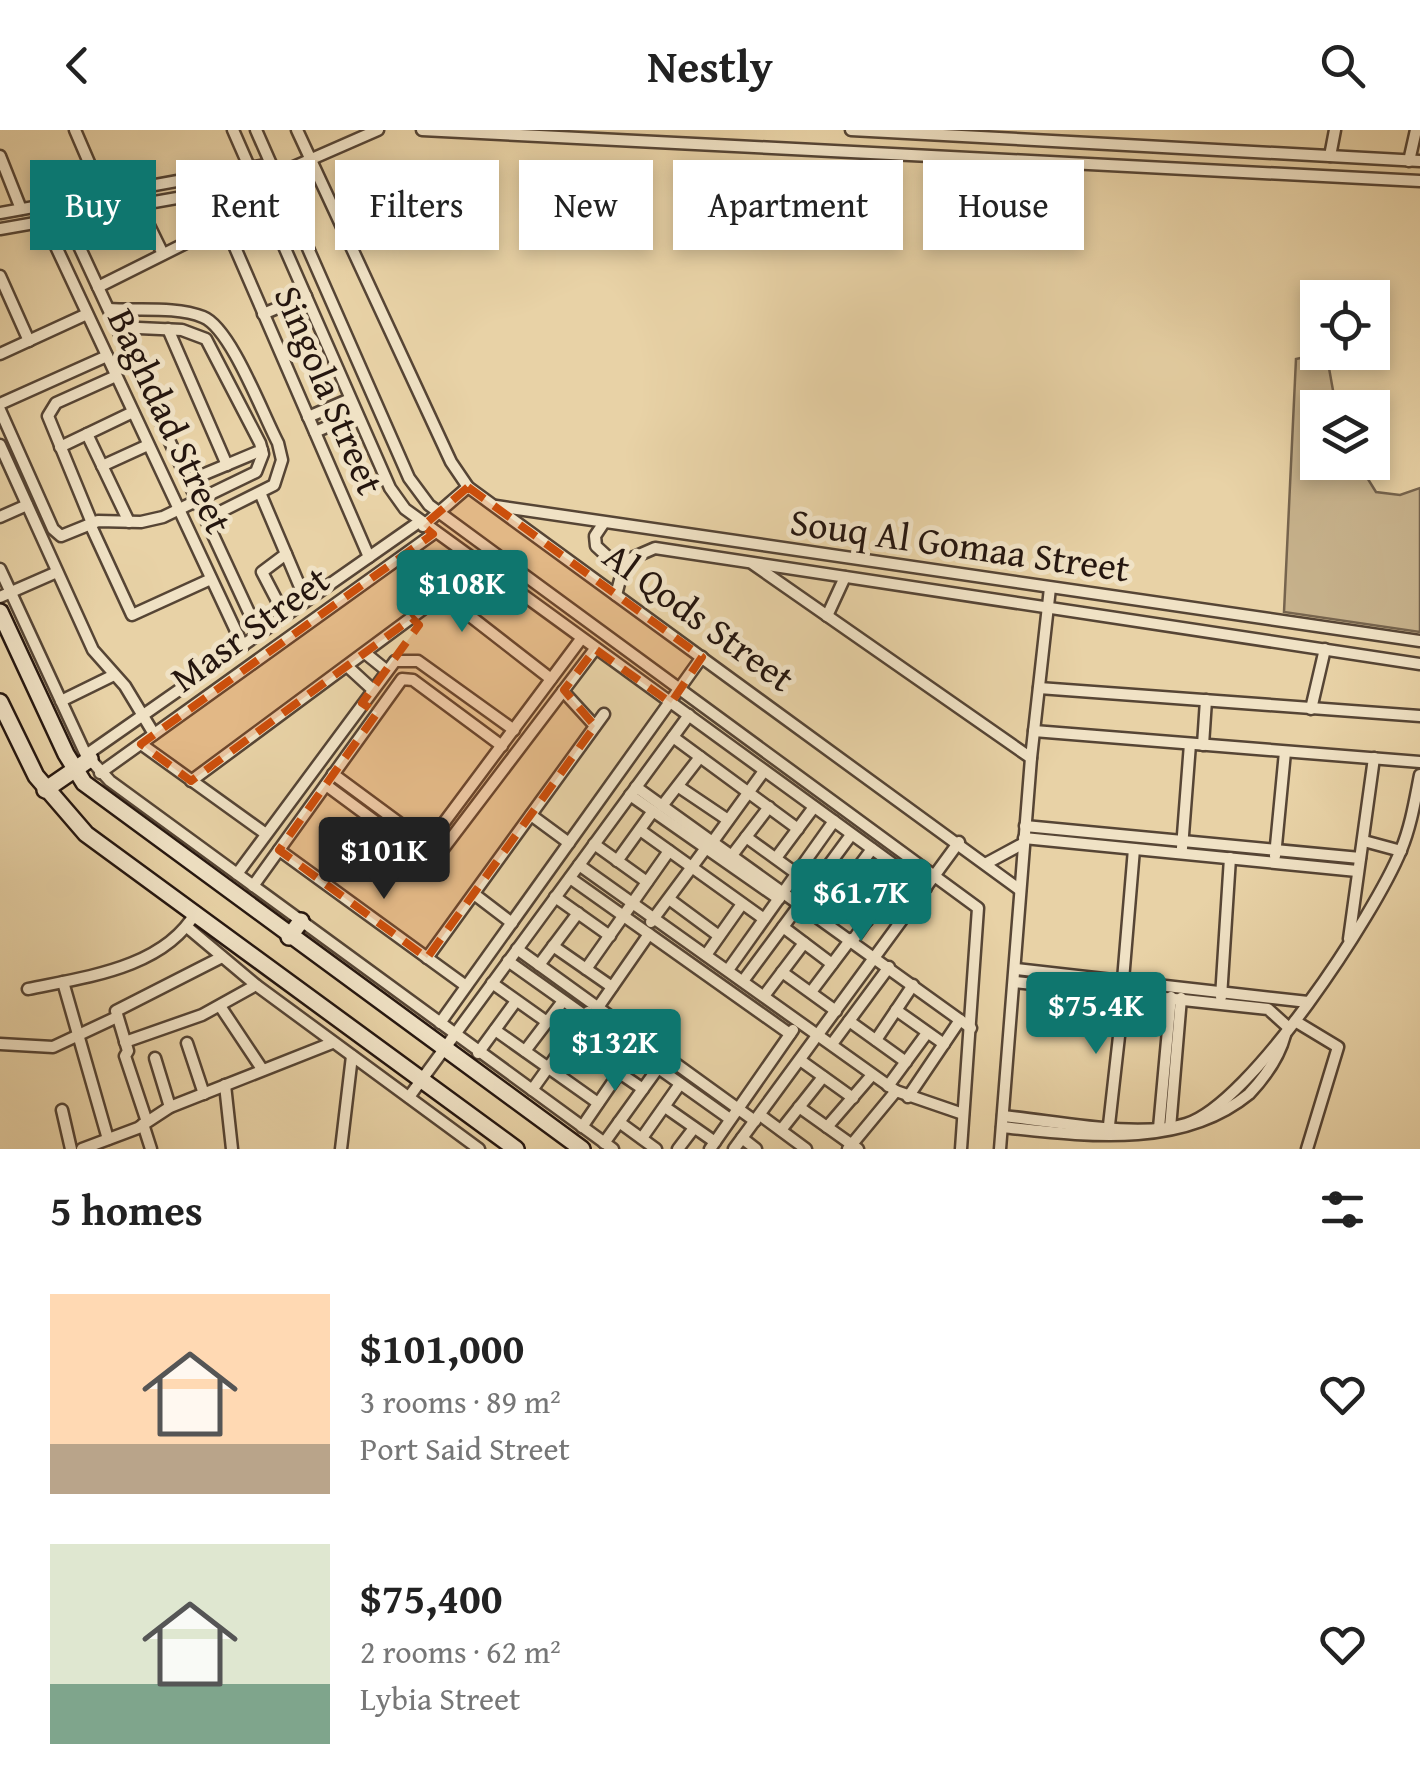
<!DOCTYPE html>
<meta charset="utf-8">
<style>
:root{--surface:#fff;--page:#f2f2f2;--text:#222;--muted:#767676;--accent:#0f766e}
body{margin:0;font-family:"Gentium Book Plus",serif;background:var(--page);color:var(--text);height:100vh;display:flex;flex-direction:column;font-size:38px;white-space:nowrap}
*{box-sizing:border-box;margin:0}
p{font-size:32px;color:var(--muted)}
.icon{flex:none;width:55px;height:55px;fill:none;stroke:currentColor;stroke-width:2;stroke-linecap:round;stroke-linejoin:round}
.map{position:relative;height:1019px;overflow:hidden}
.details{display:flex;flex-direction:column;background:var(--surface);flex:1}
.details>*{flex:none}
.banner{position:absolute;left:30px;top:30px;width:1360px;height:90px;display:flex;gap:20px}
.buttons{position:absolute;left:1300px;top:150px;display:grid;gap:20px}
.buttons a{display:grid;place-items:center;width:90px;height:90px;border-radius:0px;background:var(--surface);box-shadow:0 5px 15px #0003;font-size:50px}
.price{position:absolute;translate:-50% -85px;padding:0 22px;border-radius:10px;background:var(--accent);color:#fff;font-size:32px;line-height:65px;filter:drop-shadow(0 2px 5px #0008)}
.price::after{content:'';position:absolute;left:50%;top:60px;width:30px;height:22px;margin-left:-15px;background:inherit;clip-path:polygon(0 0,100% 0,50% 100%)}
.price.selected{background:#222;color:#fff}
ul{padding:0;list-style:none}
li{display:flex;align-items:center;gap:30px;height:250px;padding:0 50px}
li span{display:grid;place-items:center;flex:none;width:280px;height:200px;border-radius:0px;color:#555}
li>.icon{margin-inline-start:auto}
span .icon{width:120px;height:120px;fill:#fffc;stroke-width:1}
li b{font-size:42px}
h2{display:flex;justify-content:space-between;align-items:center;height:120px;padding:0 50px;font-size:42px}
.pill{padding:0 35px;border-radius:0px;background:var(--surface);box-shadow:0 5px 15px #0003;font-size:35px;line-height:90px}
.pill.selected{background:var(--accent);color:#fff}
header{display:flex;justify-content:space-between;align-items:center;height:130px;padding:0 50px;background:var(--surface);font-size:45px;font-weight:700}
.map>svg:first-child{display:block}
.green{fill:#c7b28c;stroke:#76644e;stroke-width:2.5}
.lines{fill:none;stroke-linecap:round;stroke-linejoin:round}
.street-casing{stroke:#564535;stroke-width:15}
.secondary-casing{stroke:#25160f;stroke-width:20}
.street{stroke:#f0e2c5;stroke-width:10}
.secondary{stroke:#f0e2c5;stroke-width:15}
.marked{fill:#cb4f0c;fill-opacity:0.2;stroke:#cb4f0c;stroke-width:8;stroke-dasharray:20 12;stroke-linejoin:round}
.labels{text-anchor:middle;stroke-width:10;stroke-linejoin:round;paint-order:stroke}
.street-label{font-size:38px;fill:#25160f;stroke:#f0e2c5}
</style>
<header><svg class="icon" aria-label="back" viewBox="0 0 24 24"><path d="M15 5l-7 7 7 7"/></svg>Nestly<svg class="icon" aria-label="search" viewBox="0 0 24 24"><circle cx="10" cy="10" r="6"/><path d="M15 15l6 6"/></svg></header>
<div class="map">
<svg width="1420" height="1019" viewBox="0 0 1420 1019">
<rect width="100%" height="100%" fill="#e8d2a6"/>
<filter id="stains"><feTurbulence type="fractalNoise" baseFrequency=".002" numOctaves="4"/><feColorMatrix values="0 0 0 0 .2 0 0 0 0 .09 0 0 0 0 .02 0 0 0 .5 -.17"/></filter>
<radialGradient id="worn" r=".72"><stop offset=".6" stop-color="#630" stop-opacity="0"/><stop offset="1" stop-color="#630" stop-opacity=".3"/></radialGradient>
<path class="green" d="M1322 223 1327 227 1336 277 1318 278V332L1358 333 1376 362 1400 365 1420 358V502L1284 482 1296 229Z"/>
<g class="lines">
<defs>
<g id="street">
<path d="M75 0 103 65"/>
<path d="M233 0 390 358 405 379 926 758"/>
<path d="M256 0 409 348 429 375 978 778 961 1019"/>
<path d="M297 0 451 332 468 357 1020 760"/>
<path d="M422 0 1420 51"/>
<path d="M851 0 1420 31"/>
<path d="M0 26 21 79"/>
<path d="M1330 26 1335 0"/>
<path d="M1409 31 1416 0"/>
<path d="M275 45 378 0"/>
<path d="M211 62 369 427"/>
<path d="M139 75 163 124"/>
<path d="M0 83 271 34"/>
<path d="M66 88 259 504"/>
<path d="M44 91 243 516"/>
<path d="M0 99 257 54"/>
<path d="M0 146 29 211"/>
<path d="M98 157 224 94"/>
<path d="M109 179C138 181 176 176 203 187 231 198 263 285 278 313L282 330 274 355 206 389"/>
<path d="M263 184 306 166"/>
<path d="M168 199 227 335"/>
<path d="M0 224 87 184"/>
<path d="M0 274 107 226"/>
<path d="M0 280 53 399 61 406 98 391 141 392 163 387 256 342 263 324 260 313 206 209 182 200 117 197"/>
<path d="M308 287 350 269"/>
<path d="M315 302 357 284"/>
<path d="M87 304 129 392"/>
<path d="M0 315 93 520 125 556 154 604"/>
<path d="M60 317 133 282"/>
<path d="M102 336 148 315"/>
<path d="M188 351 262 320"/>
<path d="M261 365 306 471"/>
<path d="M496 376 1420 511"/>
<path d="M0 387 27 375"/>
<path d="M92 393 48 286 56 273 116 246"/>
<path d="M90 394 132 485 211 449"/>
<path d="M603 394 595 406 596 416 609 428 625 431"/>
<path d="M423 396 468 357"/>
<path d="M398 430 551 549"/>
<path d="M753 434 1031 628"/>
<path d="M0 439 86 625 110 651 613 1019"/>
<path d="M616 465 625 431 655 418 1420 534"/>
<path d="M0 467 57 442"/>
<path d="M285 486 262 442 286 424"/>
<path d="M827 486 845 447"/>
<path d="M365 523 386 540"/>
<path d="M347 536 372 559"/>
<path d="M1039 558 1420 586"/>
<path d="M563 561 595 596"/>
<path d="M61 571 112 546"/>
<path d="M1311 579 1325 519"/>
<path d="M1034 601 1420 632"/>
<path d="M673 607 798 699"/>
<path d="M141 614 266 704"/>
<path d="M1203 615 1206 570"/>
<path d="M86 625 419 392"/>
<path d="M100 643 433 404"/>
<path d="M333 644 421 709 431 710 581 509"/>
<path d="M191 651 442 465"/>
<path d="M326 655 422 726 437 727 595 519"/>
<path d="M636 657 971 898"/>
<path d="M679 657 728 690"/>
<path d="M630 665 779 769"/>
<path d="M662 676 700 627"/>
<path d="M531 685 569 713"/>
<path d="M1025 696 1360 728"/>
<path d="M640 700 764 789"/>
<path d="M746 707 797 744"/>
<path d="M1024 708 1357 741"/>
<path d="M714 710 764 641"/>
<path d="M1364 711 1401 721"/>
<path d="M594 714 647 752"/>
<path d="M1182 718 1190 614"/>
<path d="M279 720 466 856"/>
<path d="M733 724 769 677"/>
<path d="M1275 726 1285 622"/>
<path d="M776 728 814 677"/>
<path d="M617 731 653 681"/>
<path d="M987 733 1024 713"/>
<path d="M579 735 896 961 963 984"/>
<path d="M855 740 911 779"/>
<path d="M237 744 395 531H418L514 600"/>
<path d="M570 748 790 904"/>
<path d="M815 754 867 791"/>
<path d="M253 756 402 549 413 550 502 616"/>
<path d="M474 764 512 793"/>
<path d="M555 767 610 806"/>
<path d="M835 768 872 719"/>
<path d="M669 769 719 806"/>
<path d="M651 792 706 718"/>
<path d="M187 797 256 855 479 1019"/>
<path d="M783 797 832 834"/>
<path d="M1349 809 1374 628"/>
<path d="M853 810 887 762"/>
<path d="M553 816 612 857"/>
<path d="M517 819 755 991"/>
<path d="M706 825 742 774"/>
<path d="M427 828 604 584"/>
<path d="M508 831 730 989"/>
<path d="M539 835 578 783"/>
<path d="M586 839 669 721"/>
<path d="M1016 839 1308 872"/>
<path d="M728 840 834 691"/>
<path d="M782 842 836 881"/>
<path d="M1123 850 1134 719"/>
<path d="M743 851 851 705"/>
<path d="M63 852 108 1009"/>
<path d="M1015 852 1268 879 1289 898"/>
<path d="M492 853 547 892"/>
<path d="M28 859C86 847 164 838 196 782"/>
<path d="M811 862 851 809"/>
<path d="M764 866 804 813"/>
<path d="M1221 867 1230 728"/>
<path d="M220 876 262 939"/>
<path d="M599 876 649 804"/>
<path d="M896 880 944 914"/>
<path d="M849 891 906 932"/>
<path d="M1295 891 1338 917 1307 1019"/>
<path d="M440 893 702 527"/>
<path d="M600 897 588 915 589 922 643 959"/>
<path d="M495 900 598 973"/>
<path d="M876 910 913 855"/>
<path d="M125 912 202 885 256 855"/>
<path d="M187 913 204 964"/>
<path d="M0 914 53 917 117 887"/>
<path d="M832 914 889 837"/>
<path d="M525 921 563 871"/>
<path d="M478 923 516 871"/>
<path d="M155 928 170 977"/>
<path d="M800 930 853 968"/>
<path d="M225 955 232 1019"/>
<path d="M888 956 927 903"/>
<path d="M532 960 588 882"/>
<path d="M409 967 689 585"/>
<path d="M908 967 960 890"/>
<path d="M665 977 715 1012"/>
<path d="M799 977 858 1019"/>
<path d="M62 980 71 1019"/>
<path d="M760 985 806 1019"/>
<path d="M1003 986C1056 991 1137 1009 1186 994 1251 974 1375 784 1401 720 1411 696 1415 670 1420 645"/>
<path d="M146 989 125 926 128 921 116 881 222 827"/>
<path d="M619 992 656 1019"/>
<path d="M143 994 151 1019"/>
<path d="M1109 995 1124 862"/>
<path d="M582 997 619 943"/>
<path d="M827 997 872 945"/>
<path d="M1002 997C1087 1006 1182 1019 1249 964 1265 947 1279 928 1285 905"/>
<path d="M1159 998 1171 867"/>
<path d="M1170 998 1181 868"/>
<path d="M781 1000 823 947"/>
<path d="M642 1008 680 954"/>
<path d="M742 1008 756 1019"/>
<path d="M604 1013 658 938"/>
<path d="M82 1019 138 998 170 977 332 913"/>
<path d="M341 1019 352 926"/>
<path d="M678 1019 694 998"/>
<path d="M710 1019 793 900"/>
<path d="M734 1019 959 712"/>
<path d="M848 1019 896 961"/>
<path d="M1000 1019 1031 628 1050 458"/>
</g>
<g id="secondary">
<path d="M0 482 66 624 84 653 582 1019"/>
<path d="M0 572 36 646 86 704 516 1019"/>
<path d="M45 660 90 629"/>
<path d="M289 807 301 791"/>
</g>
</defs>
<use href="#street" class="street-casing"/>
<use href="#secondary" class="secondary-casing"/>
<use href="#street" class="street"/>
<use href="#secondary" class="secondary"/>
</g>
<path class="marked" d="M468 357 702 527 671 573 595 519 564 560 595 596 427 828 279 720 377 583 362 573 419 495 412 488 191 651 141 614 433 404 423 396Z"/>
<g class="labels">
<g class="street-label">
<text transform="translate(329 260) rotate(67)" y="13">Singola Street</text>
<text transform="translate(170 291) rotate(65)" y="13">Baghdad Street</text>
<text transform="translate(960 415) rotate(8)" y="13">Souq Al Gomaa Street</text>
<text transform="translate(699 487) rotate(36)" y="13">Al Qods Street</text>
<text transform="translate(250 499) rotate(-36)" y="13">Masr Street</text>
</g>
</g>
<rect width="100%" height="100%" filter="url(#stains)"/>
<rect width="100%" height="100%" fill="url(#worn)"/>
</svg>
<div class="buttons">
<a><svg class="icon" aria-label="locate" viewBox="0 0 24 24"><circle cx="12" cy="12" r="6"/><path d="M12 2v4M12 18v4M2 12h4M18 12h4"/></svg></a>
<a><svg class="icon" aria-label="layers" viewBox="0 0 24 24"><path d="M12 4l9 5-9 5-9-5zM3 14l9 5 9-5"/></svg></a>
</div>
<b class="price" style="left:462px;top:505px">$108K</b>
<b class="price selected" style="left:384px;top:772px">$101K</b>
<b class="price" style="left:861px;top:814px">$61.7K</b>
<b class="price" style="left:1096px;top:927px">$75.4K</b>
<b class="price" style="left:615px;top:964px">$132K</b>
<div class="banner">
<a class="pill selected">Buy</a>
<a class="pill">Rent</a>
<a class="pill">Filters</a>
<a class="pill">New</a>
<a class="pill">Apartment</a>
<a class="pill">House</a>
</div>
</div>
<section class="details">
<h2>5 homes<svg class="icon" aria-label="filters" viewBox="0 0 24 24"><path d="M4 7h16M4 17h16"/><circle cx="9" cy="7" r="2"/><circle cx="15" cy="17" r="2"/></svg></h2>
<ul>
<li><span style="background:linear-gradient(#ffd9b3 75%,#b9a48a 0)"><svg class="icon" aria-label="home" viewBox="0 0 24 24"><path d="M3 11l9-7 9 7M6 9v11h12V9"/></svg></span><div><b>$101,000</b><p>3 rooms · 89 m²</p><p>Port Said Street</p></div><svg class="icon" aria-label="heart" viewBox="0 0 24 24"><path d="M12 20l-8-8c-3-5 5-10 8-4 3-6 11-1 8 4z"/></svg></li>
<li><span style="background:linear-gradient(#dfe7d0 70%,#7fa58c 0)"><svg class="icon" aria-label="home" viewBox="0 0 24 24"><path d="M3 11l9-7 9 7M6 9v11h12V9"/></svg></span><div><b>$75,400</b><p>2 rooms · 62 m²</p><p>Lybia Street</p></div><svg class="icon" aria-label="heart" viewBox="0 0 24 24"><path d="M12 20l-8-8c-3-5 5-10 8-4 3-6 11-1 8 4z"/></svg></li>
</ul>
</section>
